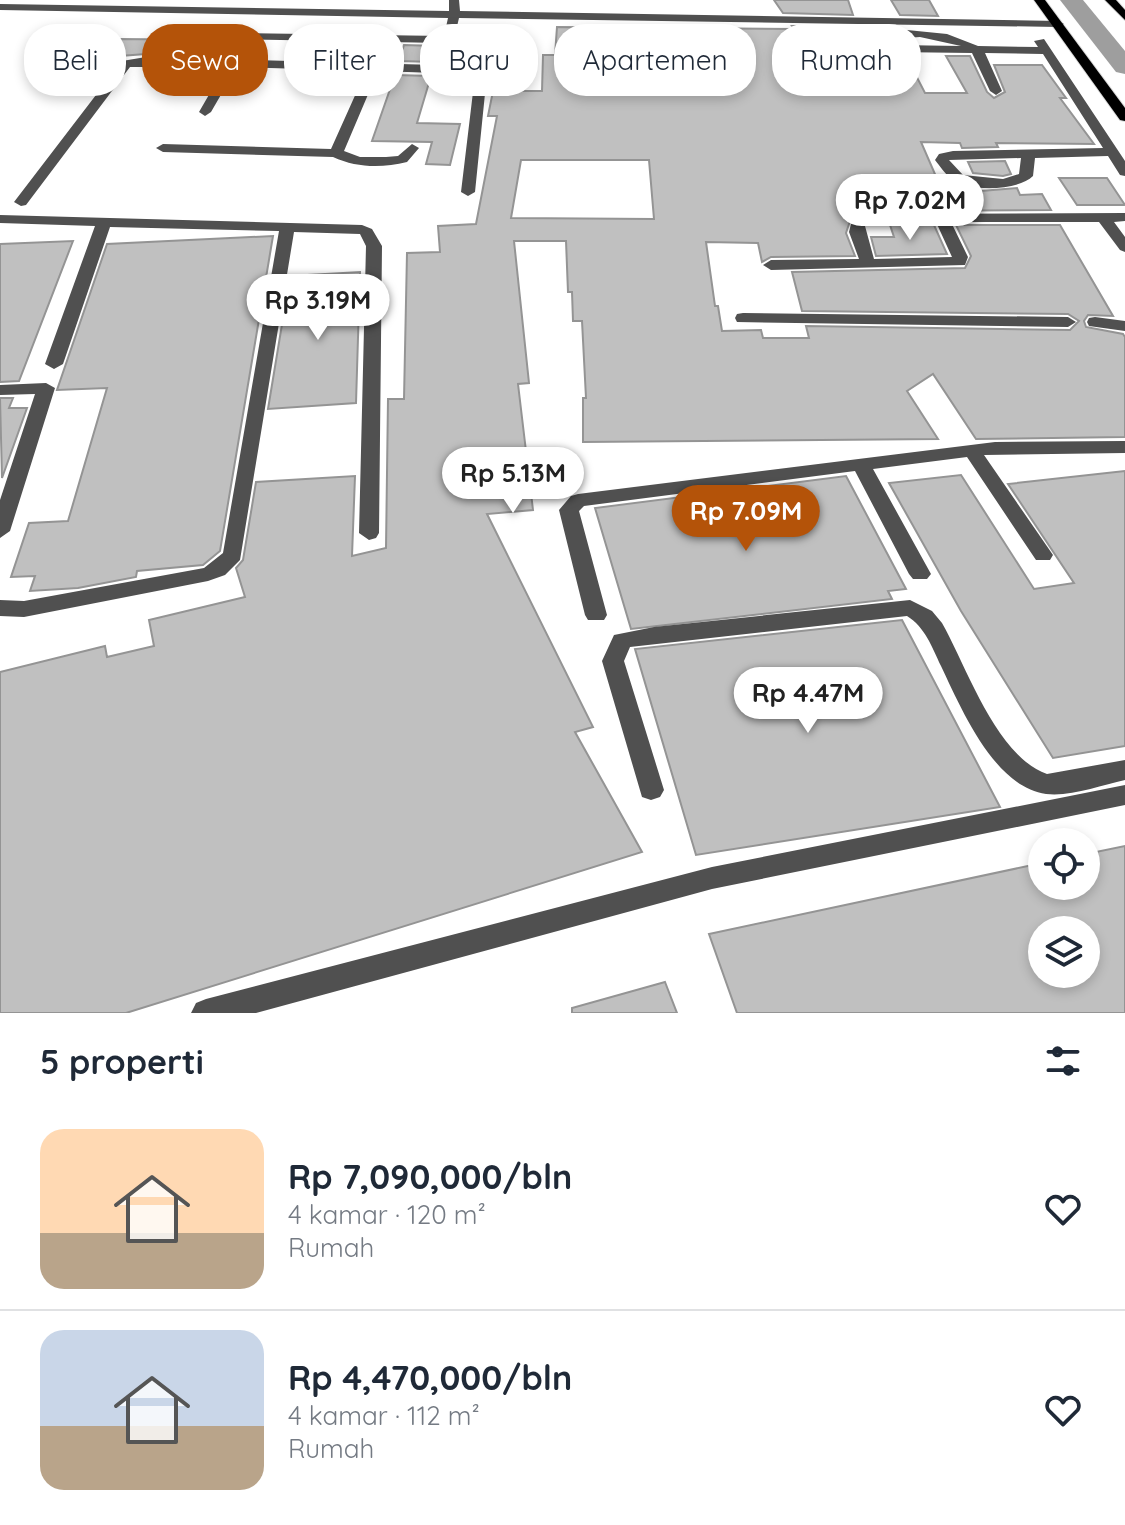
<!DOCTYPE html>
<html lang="id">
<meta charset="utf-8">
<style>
:root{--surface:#fff;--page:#f6f6f7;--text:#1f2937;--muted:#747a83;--line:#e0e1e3;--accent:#b45309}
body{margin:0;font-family:Quicksand,sans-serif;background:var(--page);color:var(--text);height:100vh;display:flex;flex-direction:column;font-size:30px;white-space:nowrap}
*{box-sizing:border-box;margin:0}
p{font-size:26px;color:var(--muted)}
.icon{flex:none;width:44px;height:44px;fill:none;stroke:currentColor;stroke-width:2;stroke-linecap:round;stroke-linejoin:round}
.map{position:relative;height:1013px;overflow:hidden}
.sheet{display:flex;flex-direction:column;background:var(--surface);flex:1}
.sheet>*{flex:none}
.banner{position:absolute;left:24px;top:24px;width:1078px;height:72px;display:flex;gap:16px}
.buttons{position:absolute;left:1028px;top:828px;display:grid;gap:16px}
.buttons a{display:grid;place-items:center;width:72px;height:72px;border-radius:50%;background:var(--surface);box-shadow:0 4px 12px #0003;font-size:40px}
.price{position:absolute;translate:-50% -68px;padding:0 18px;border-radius:28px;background:#fff;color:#222;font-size:26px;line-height:52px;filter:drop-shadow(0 2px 4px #0008)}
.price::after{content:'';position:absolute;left:50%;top:48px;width:24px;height:18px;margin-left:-12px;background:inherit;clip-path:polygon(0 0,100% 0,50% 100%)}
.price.selected{background:var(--accent);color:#fff}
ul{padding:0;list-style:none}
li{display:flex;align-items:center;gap:24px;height:200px;padding:0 40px}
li+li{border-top:2px solid var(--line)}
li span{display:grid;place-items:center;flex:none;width:224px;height:160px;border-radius:24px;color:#555}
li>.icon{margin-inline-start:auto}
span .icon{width:96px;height:96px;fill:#fffc;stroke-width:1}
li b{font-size:34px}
h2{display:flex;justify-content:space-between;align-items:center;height:96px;padding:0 40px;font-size:34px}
.chip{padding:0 28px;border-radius:32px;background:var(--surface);box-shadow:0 4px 12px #0003;font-size:28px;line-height:72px}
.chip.selected{background:var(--accent);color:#fff}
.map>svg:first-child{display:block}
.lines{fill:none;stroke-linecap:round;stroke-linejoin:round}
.river{fill:#9e9e9e;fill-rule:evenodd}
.building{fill:#c0c0c0;stroke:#949494;stroke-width:2;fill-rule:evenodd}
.major-casing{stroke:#dbdbdb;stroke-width:2}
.minor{fill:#505050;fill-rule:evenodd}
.major{fill:#000;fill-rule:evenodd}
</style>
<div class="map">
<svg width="1125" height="1013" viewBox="0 0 1125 1013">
<rect width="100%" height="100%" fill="#fff"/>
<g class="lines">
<path class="river" d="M1060 0H1083L1125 51V74L1116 72Z"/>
</g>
<g class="building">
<path d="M774 0H848L853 15 783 13Z"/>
<path d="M891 0H929L938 16 900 15Z"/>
<path d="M792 26 858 27 869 56H906L925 93H967L946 56H970L987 92 994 98 1005 92 994 65H1042L1066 98H1060L1094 144 996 143 998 147 962 148 960 143 921 142 944 195H982L981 191 1017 188 1020 195 1042 194 1051 210 885 211 878 192 840 191 850 221 846 233 855 256 771 257 762 262 758 243 706 242 715 306H718L722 331 761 330 763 338H809L806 326 1070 330 1079 321 1068 314 802 311 792 272 965 268 971 256 956 225H1060L1113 316 1088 315 1084 321 1086 327 1123 334 1125 337V437L976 439 933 374 907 391 938 439 583 442V398H586L582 321H573L572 292H568L566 241H514L529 383 518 384 533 510 487 514 593 727 575 732 642 852 126 1013H0V672L105 646 107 657 154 646 149 620 245 597 236 568 243 560 256 482 355 476 352 556 386 548 388 399H404L407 253 440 252 438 226 476 224 497 116H488L493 91H542L543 55H555L557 27 794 29ZM521 160H649L654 219 511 218Z"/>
<path d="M120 39 223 40 214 56 146 54 106 57Z"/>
<path d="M404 45 436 46 434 62 399 61Z"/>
<path d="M395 75 431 76 417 123 460 124 450 165 426 164 432 142 372 141Z"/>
<path d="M1005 161 1011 174 1003 176 973 173 968 162Z"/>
<path d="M1059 178H1107L1125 205H1077Z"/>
<path d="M890 225H934L947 254 876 256 871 237H894Z"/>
<path d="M273 236 220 551 203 565 137 571 136 577 78 588 30 591 35 576 11 577 29 523 68 521 107 388 57 390 107 244Z"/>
<path d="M73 241 19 381 0 382V244Z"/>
<path d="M360 272 356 403 268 409 290 276Z"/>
<path d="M0 398H13L9 408H27L2 478Z"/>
<path d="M1125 471V746L1053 758 961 611 889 483 961 475 1034 589 1074 583 1008 484Z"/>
<path d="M846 476 906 589 888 591 892 599 631 629 595 508Z"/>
<path d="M902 620 1000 807 696 855 635 649Z"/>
<path d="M1125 846V1013H737L709 934 1042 863V886H1086V854ZM1042 930H1086V974H1042Z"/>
<path d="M665 982 677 1013H572V1008Z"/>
</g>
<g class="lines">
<defs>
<g id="major">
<path d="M1034 0H1045L1125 108V121L1120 120Z"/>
<path d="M1105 0H1116L1125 10V20Z"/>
</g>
</defs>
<use href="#major" class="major-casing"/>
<g class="minor">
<path d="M449 0H459L460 11 1058 21 1064 24 1058 27 459 18 449 60H477L485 38 495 40 488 64 475 192 468 196 461 192 476 67H447L445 71 436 73 378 71 344 151 360 157H386L398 156 412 144 419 148 407 162C382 168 357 168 333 157L163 152 156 148 163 144 331 149 366 71 237 67 211 112 205 116 199 112 225 67H130L26 205 21 206 14 202 122 61 146 57 436 65 442 43 233 39 227 36 233 33 444 36 448 18 0 10V4L449 11Z"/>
<path d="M907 30 947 34 978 46 1038 47 1034 41 1044 39 1125 161V176L1120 175 1108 156 1035 158 1033 176C1018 191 970 192 952 180 946 175 940 166 935 160L939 154 953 151 1103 148 1043 54 985 53 1002 91 996 95 990 91 972 53 893 52 881 44 882 35ZM920 37 961 46 896 45 892 39ZM1021 158 1019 174 1003 179 963 175 949 160Z"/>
<path d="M1125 213V221L1114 222 1125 237V252L1120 250 1099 222H951L968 257 965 265 771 270 763 265 771 260 859 259 849 232 851 224 874 214ZM876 222H936L952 257 874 259 865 226Z"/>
<path d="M0 215 362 225 372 229 382 246 379 533 376 538 369 540 359 533 366 246 360 234 294 232 240 560 225 575 208 581 24 617 0 616V600L24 601 204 568 223 553 279 231 110 227 63 364 54 369 45 364 95 226 0 223Z"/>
<path d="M743 313 1068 317 1076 322 1068 327 737 322 735 318 737 314Z"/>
<path d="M1095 317 1125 321V331L1089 326 1087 322 1089 318Z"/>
<path d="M46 383 55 388 10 531 0 538V500L35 394 0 395V385Z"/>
<path d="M1125 441V453L984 455 1053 555 1050 560H1036L967 457 873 469 931 574 927 579H913L909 574 855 471 584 506 579 511 607 615 604 620H588L585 615 559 510 571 496 578 494 995 442Z"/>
<path d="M910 600 932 611 942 623C967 667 996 756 1047 774L1125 760V780C1101 785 1071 797 1046 794 994 787 961 708 941 666 932 647 925 627 907 616L630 647 624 661 664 790 660 797 651 800 642 797 602 661 614 635 654 627Z"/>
<path d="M1125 785V805L712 889 256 1013H191L196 1003 206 999 712 867Z"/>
</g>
<use href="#major" class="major"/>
</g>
</svg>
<div class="buttons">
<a><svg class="icon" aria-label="locate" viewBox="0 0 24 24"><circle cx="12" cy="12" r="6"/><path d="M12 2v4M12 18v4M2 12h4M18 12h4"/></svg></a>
<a><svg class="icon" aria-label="layers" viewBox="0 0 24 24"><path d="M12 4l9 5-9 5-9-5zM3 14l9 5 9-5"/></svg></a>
</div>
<b class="price" style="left:910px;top:242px">Rp 7.02M</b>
<b class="price" style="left:318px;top:342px">Rp 3.19M</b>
<b class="price" style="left:513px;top:515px">Rp 5.13M</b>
<b class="price selected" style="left:746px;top:553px">Rp 7.09M</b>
<b class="price" style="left:808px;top:735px">Rp 4.47M</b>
<div class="banner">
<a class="chip">Beli</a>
<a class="chip selected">Sewa</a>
<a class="chip">Filter</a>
<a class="chip">Baru</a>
<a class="chip">Apartemen</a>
<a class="chip">Rumah</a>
</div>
</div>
<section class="sheet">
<h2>5 properti<svg class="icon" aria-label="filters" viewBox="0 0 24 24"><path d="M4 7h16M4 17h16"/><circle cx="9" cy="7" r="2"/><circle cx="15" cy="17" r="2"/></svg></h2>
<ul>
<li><span style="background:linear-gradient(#ffd9b3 65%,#b9a48a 0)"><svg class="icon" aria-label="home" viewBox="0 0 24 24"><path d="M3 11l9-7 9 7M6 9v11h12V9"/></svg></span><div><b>Rp 7,090,000/bln</b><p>4 kamar · 120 m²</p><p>Rumah</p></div><svg class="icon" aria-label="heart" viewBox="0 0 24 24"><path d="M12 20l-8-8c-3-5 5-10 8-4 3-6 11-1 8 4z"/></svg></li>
<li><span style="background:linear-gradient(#c9d6e8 60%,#b9a48a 0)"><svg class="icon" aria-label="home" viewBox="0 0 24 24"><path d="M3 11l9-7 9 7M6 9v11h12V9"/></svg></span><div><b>Rp 4,470,000/bln</b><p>4 kamar · 112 m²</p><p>Rumah</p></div><svg class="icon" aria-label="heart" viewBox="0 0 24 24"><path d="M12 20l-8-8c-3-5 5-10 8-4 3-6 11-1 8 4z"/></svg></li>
</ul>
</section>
